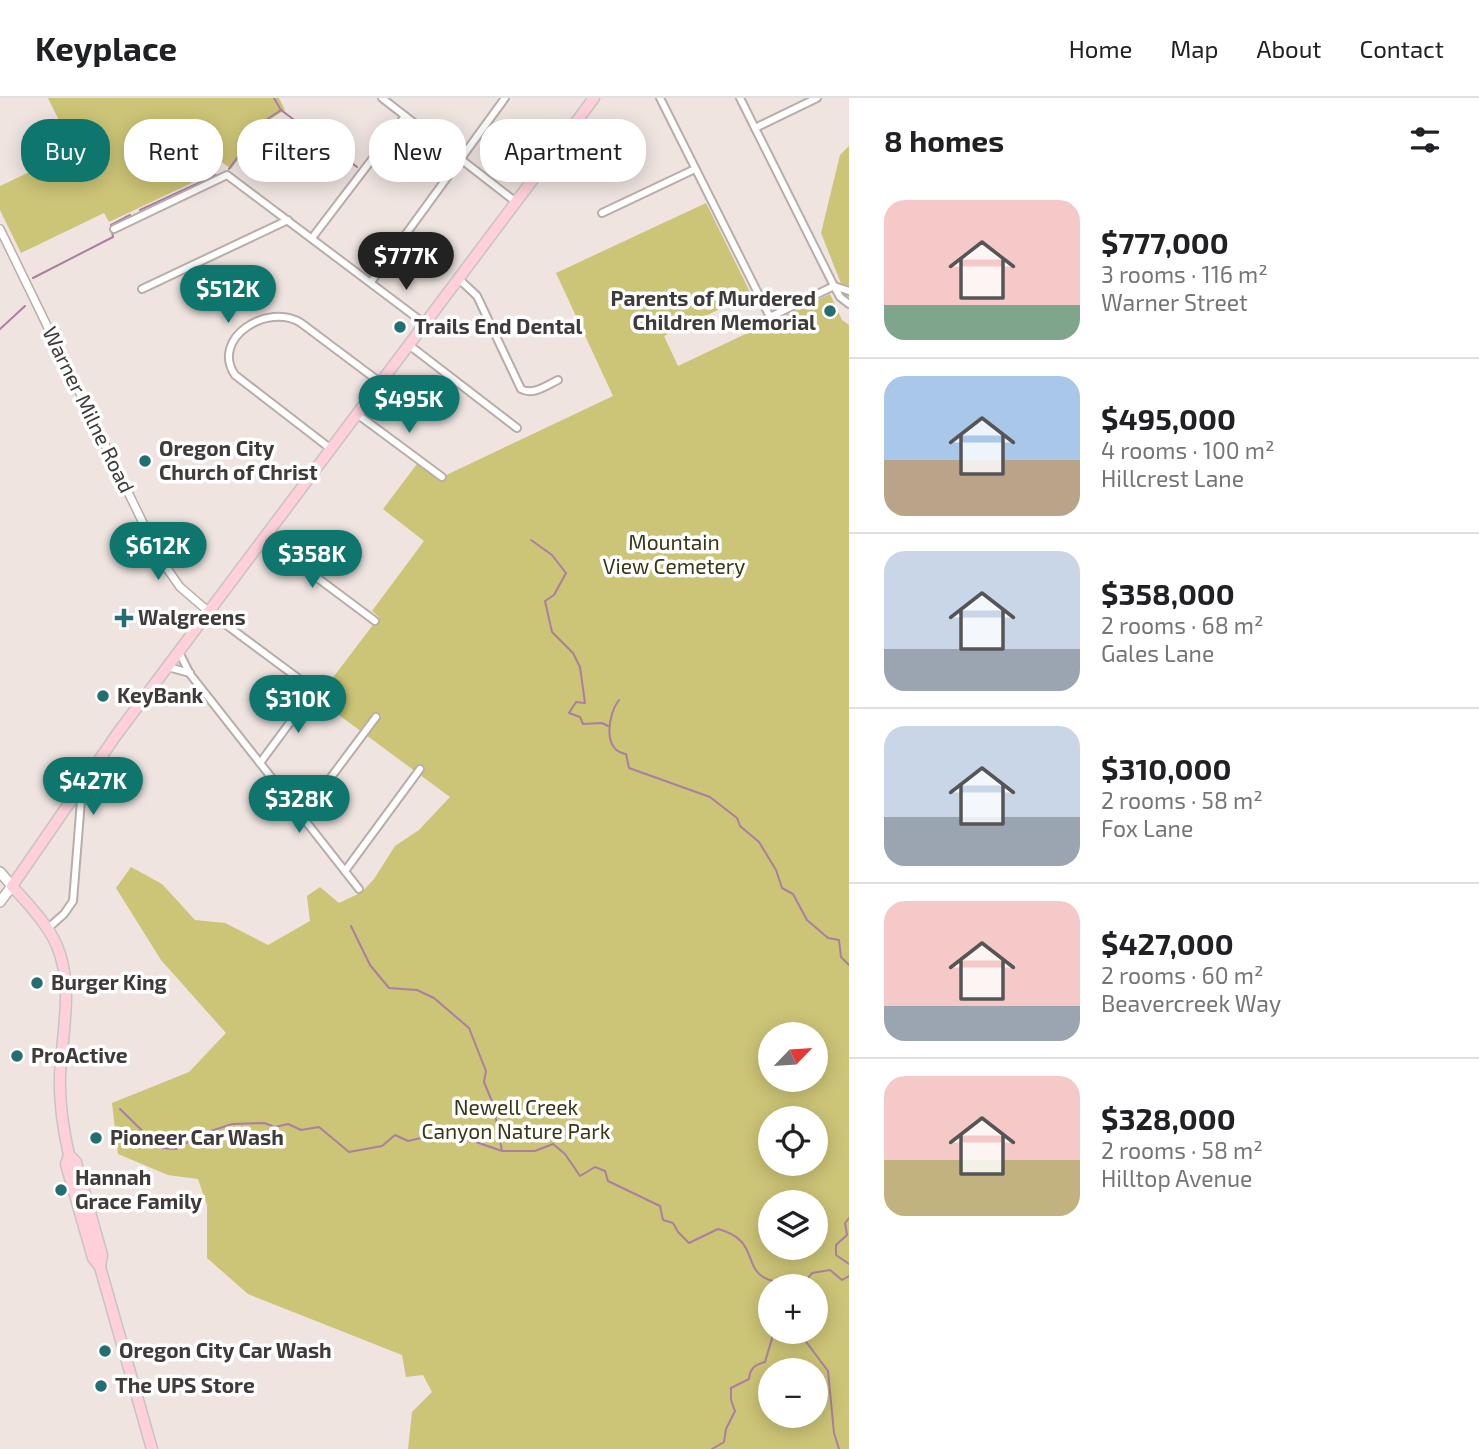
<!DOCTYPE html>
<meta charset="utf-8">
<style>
:root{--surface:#fff;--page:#f6f6f6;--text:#202124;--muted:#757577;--line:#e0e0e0;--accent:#0f766e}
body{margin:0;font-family:"Exo 2",sans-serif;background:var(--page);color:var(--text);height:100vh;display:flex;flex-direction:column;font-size:26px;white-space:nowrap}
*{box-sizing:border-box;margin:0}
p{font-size:23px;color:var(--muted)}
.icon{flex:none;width:38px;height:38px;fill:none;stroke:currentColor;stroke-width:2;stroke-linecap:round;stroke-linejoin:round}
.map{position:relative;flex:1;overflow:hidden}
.drawer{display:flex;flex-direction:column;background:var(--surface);width:630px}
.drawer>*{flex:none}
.banner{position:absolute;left:21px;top:21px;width:665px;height:63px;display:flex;gap:14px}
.needle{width:46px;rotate:65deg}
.controls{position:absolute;left:758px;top:924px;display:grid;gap:14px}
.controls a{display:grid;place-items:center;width:70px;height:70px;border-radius:50%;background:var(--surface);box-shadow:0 4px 18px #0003;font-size:35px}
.price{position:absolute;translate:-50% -60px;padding:0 16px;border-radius:24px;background:var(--accent);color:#fff;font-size:23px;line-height:46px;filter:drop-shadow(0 2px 4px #0008)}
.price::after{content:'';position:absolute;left:50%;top:42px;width:21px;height:16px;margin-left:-10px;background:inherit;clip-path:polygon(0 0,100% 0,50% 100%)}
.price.active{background:#222;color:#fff}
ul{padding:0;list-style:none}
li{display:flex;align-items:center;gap:21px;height:175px;padding:0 35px}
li+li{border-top:2px solid var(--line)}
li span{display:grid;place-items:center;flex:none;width:196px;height:140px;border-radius:21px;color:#555}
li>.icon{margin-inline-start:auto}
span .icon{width:84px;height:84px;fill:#fffc;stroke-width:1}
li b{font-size:30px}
h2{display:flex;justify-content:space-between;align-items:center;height:84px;padding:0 35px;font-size:30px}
.pill{padding:0 24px;border-radius:28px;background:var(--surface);box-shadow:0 4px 18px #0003;font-size:24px;line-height:63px}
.pill.active{background:var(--accent);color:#fff}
header{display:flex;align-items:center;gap:42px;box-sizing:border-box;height:98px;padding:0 35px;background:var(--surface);border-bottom:2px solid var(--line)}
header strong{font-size:33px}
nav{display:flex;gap:38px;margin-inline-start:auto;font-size:24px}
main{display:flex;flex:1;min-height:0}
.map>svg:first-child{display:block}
.green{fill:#ccc476;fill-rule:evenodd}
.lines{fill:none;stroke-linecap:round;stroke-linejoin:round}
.stream{stroke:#ab7ea2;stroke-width:2}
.minor-casing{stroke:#b8adaa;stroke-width:10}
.tertiary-casing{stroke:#b8adaa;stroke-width:10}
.secondary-casing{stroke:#b8adaa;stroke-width:12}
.primary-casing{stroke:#c6c4c4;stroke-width:13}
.minor{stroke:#fff;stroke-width:6}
.tertiary{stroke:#fff;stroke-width:7}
.secondary{stroke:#fff;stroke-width:9}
.primary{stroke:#ffd0da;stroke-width:10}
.poi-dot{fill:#236e73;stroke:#fff;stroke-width:2.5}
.labels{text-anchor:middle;stroke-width:7;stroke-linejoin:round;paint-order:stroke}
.poi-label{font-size:21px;font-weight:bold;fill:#403b3a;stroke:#fff;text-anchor:start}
.street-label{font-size:21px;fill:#403b3a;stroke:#fff}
.park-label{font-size:21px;fill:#3a3714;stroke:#fff}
</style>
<header>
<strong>Keyplace</strong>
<nav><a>Home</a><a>Map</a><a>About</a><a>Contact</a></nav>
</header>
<main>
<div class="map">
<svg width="849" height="1351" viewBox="0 0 849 1351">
<rect width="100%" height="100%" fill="#efe4e0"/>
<g class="green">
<path d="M48 0H279L285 12 266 24 231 71 218 61 211 70 215 74 109 124 104 115 21 155 0 112V88L74 53Z"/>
<path d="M849 48V199L846 198 821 135 840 57Z"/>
<path d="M706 105 751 196 664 238 678 268 830 196 842 222 849 227V1351H408L412 1314 432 1294 423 1277 406 1279 402 1257 248 1196 207 1160V1107L198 1081 168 1077 118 1056 112 1005 189 974 226 935 161 862 116 790 131 769 162 786 195 822 225 825 268 847 310 823 307 798 320 789 339 805 362 794 374 781 395 748 419 732 450 699 320 603 328 592 325 590 379 519 372 513 424 443 383 411 417 366 438 381 613 298 556 175ZM770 936H816V982H770ZM770 1020H816V1066H770ZM770 1104H816V1150H770ZM770 1188H816V1234H770ZM770 1272H816V1318H770Z"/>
</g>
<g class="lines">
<g class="stream">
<path d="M281 12 357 69"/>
<path d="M229 71 263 24 281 12 274 0"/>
<path d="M140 112 216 77"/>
<path d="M33 180 113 139 111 127 130 117"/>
<path d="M0 231 25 208"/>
<path d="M531 442 552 457 566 475 554 497 545 503 552 534 573 555 580 569 585 605 576 604 569 615 580 619 583 626 602 625 608 628"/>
<path d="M619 602C608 616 602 653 626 656L629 670 710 699 737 720 740 728 759 744 776 772 782 790 793 796 807 822 828 840 839 842 841 859 849 867"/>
<path d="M351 828 370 867 389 890 417 892 434 900 469 930 486 973 484 984 493 1006 502 1053"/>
<path d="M120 1011 160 1050 176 1051 202 1036 232 1026 264 1025 275 1029 288 1026 301 1032 319 1029 349 1054 382 1048 395 1037 408 1043 447 1034 502 1053H535L553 1046 565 1056 580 1078 595 1069 605 1073 608 1083 660 1108 663 1122 673 1125 678 1134 689 1145 718 1131C757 1141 744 1167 763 1179 770 1184 777 1182 784 1188"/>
<path d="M849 1120 845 1125 847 1137 836 1147V1157L849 1166"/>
<path d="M797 1188 804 1185 812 1175 830 1172 842 1182 849 1178"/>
<path d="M770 1207 764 1212 770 1230"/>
<path d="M773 1234 804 1241 828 1273 834 1335 839 1351"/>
<path d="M712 1351 724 1344 726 1331 735 1313 731 1302V1290L749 1281C750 1270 755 1267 765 1264L773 1237 771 1234"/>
</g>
<defs>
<g id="minor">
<path d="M382 0 516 104"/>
<path d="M660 0 770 219 834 188 740 0"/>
<path d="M755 30 817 0"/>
<path d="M602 115 695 71"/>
<path d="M114 131 227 77 425 226"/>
<path d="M312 140 405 18"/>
<path d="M459 181 477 198 521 291C533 298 547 287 558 282"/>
<path d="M371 184 505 0"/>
<path d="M142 191 288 122"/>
<path d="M849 193 834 188 840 199 849 206"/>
<path d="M409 247 517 330"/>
<path d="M357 316 442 379"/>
<path d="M331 351 235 277C210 240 268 204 301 225L381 285"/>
<path d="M264 440 375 523"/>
<path d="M209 514 314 592 260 665"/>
<path d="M179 554 190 576 359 791"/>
<path d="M168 569 190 575"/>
<path d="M302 718 376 619"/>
<path d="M345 773 420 671"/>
<path d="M47 831 64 816 73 803 82 690"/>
</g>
<path id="tertiary" d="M0 131 161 462 180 489 209 514"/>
<path id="secondary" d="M0 774 12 788 0 804"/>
<g id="primary">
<path d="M69 1057 76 1064 102 1157 100 1169"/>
<path d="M152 1351 100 1169 93 1160 66 1066 69 1057C63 1031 59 1004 60 977 62 935 74 888 57 848 47 825 28 806 12 788L117 636 594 0"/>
</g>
</defs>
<use href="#minor" class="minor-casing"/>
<use href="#tertiary" class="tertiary-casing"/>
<use href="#secondary" class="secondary-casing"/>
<use href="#primary" class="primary-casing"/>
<use href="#minor" class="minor"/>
<use href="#tertiary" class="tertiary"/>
<use href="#secondary" class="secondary"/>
<use href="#primary" class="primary"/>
</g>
<g class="poi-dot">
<circle cx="830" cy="213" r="7"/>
<circle cx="400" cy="229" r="7"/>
<circle cx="145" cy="363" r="7"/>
<path d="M120.5 509.5h7v7h7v7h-7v7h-7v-7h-7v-7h7z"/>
<circle cx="103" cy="598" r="7"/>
<circle cx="37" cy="885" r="7"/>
<circle cx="17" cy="958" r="7"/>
<circle cx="96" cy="1040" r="7"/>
<circle cx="61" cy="1092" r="7"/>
<circle cx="105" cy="1253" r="7"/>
<circle cx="101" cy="1288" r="7"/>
</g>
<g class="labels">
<g class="poi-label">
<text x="816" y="208" text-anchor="end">Parents of Murdered<tspan x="816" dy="24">Children Memorial</tspan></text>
<text x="414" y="236">Trails End Dental</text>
<text x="159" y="358">Oregon City<tspan x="159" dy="24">Church of Christ</tspan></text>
<text x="138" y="527">Walgreens</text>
<text x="117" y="605">KeyBank</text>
<text x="51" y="892">Burger King</text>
<text x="31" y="965">ProActive</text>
<text x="110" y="1047">Pioneer Car Wash</text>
<text x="75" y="1087">Hannah<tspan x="75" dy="24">Grace Family</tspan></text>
<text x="119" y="1260">Oregon City Car Wash</text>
<text x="115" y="1295">The UPS Store</text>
</g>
<g class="street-label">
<text transform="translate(88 312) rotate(64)" y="7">Warner Milne Road</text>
</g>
<g class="park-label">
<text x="674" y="452">Mountain<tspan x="674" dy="24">View Cemetery</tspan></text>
<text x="516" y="1017">Newell Creek<tspan x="516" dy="24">Canyon Nature Park</tspan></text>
</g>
</g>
</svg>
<div class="controls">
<a><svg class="needle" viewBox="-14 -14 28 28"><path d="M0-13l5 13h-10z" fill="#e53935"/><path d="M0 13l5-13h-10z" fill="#757577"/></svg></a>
<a><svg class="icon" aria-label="locate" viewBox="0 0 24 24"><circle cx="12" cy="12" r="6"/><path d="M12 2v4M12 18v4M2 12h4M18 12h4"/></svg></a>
<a><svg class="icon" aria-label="layers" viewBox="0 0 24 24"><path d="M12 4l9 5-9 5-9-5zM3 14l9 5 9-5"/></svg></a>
<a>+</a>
<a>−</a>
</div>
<b class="price active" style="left:406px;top:194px">$777K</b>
<b class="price" style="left:228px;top:227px">$512K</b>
<b class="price" style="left:409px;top:337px">$495K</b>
<b class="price" style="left:158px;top:484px">$612K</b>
<b class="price" style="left:312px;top:492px">$358K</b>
<b class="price" style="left:298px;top:637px">$310K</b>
<b class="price" style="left:93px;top:719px">$427K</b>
<b class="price" style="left:299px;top:737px">$328K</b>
<div class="banner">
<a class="pill active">Buy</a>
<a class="pill">Rent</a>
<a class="pill">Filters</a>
<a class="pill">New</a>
<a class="pill">Apartment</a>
</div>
</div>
<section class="drawer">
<h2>8 homes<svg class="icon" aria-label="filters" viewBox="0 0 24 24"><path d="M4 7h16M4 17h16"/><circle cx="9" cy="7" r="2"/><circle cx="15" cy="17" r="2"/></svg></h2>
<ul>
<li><span style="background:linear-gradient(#f6c9c9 75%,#7fa58c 0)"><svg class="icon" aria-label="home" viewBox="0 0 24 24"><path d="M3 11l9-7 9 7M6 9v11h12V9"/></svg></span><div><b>$777,000</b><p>3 rooms · 116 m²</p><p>Warner Street</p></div></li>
<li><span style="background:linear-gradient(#a9c7e8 60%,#b9a48a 0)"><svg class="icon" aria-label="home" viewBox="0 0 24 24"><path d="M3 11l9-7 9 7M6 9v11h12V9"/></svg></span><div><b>$495,000</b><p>4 rooms · 100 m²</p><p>Hillcrest Lane</p></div></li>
<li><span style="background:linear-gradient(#c9d6e8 70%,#9aa5b1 0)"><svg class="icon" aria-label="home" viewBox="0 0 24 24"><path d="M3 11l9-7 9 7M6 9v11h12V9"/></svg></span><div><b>$358,000</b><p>2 rooms · 68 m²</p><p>Gales Lane</p></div></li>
<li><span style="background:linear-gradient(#c9d6e8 65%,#9aa5b1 0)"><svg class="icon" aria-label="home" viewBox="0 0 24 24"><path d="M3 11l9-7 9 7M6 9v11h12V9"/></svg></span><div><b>$310,000</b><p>2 rooms · 58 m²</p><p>Fox Lane</p></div></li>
<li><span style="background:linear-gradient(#f6c9c9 75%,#9aa5b1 0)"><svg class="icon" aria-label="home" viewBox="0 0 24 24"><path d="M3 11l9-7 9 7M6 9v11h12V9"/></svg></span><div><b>$427,000</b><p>2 rooms · 60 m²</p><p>Beavercreek Way</p></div></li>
<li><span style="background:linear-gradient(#f6c9c9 60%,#c2b280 0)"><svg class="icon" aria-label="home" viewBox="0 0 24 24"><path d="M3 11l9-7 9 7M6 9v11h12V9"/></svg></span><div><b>$328,000</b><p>2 rooms · 58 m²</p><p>Hilltop Avenue</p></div></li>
</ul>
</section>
</main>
